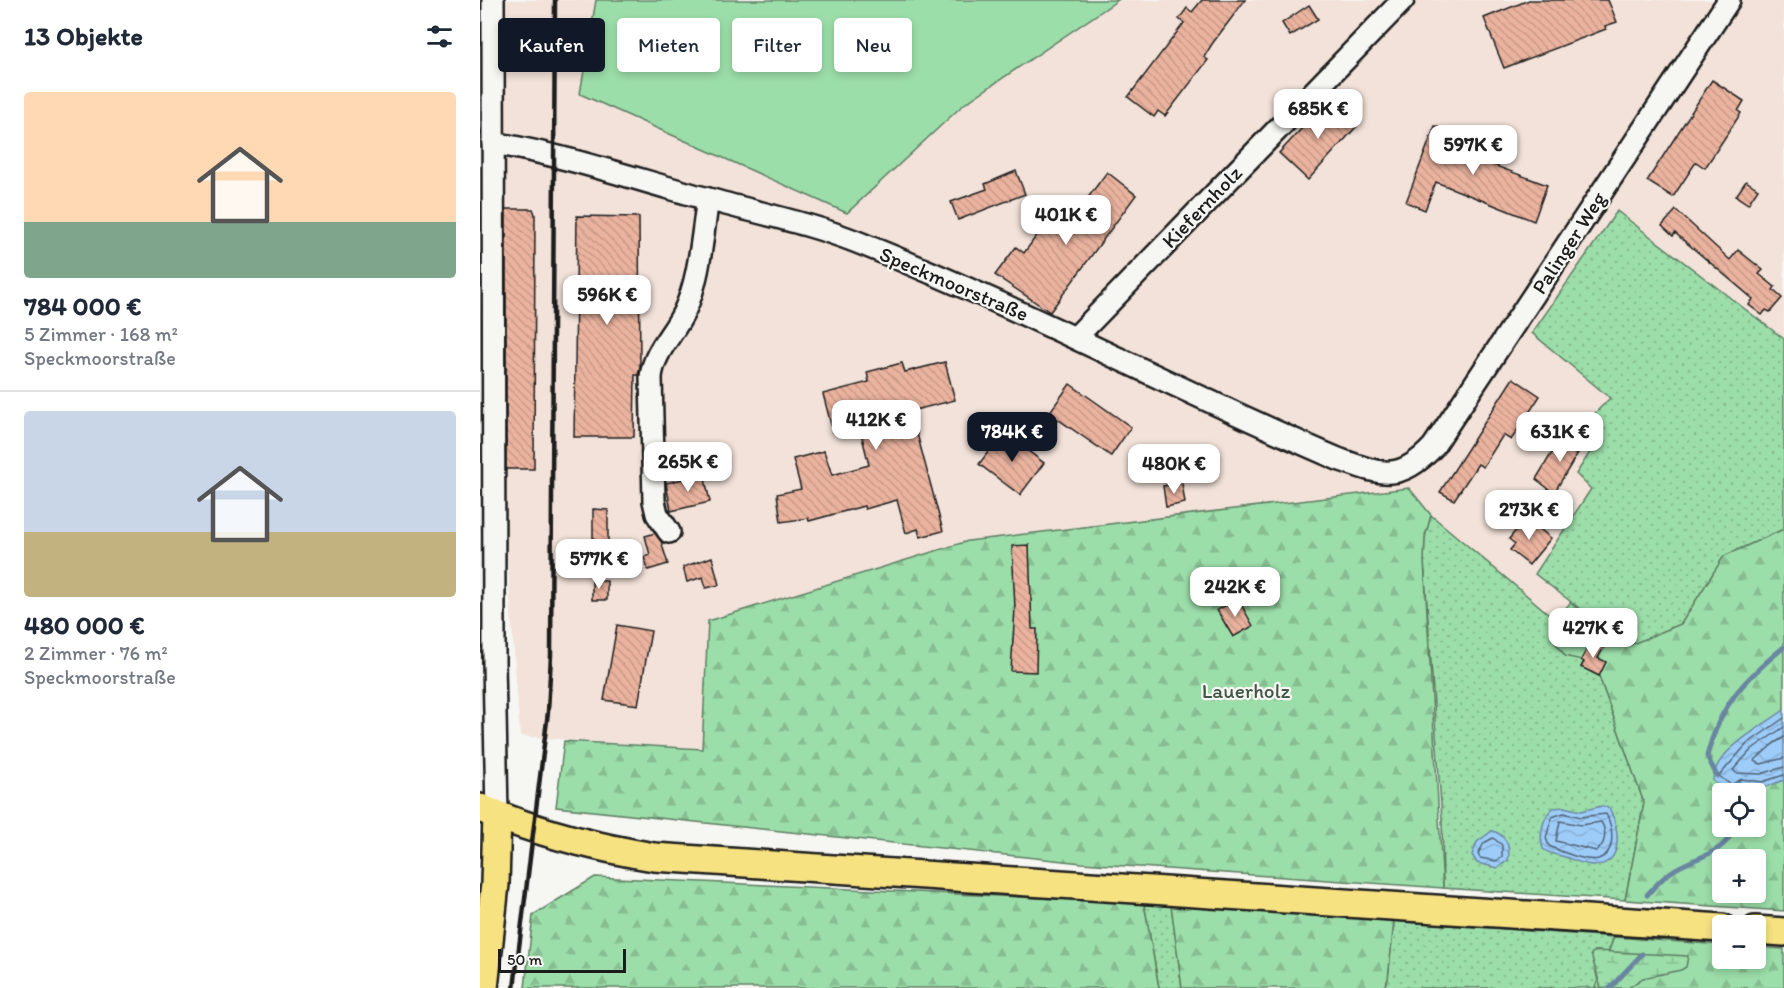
<!DOCTYPE html>
<html lang="de">
<meta charset="utf-8">
<style>
:root{--surface:#fff;--page:#f6f6f7;--text:#1f2937;--muted:#747a83;--line:#e0e1e3;--accent:#111827}
body{margin:0;font-family:Itim,sans-serif;background:var(--page);color:var(--text);height:100vh;display:flex;flex-direction:column;font-size:22px;white-space:nowrap}
*{box-sizing:border-box;margin:0}
p{font-size:20px;color:var(--muted)}
.icon{flex:none;width:33px;height:33px;fill:none;stroke:currentColor;stroke-width:2;stroke-linecap:round;stroke-linejoin:round}
.map{position:relative;flex:1;overflow:hidden}
.details{display:flex;flex-direction:column;background:var(--surface);width:480px}
.details>*{flex:none}
.guide{position:absolute;left:18px;top:18px;width:570px;height:54px;display:flex;gap:12px}
.controls{position:absolute;left:1232px;top:783px;display:grid;gap:12px}
.controls a{display:grid;place-items:center;width:54px;height:54px;border-radius:6px;background:var(--surface);box-shadow:0 3px 9px #0003;font-size:30px}
.scale{position:absolute;left:18px;bottom:15px;width:128px;box-sizing:border-box;padding-left:6px;border:3px solid #1c1c1c;border-top:0;font-size:16px;line-height:21px;white-space:nowrap;color:#1c1c1c;-webkit-text-stroke:4px #f6f6f2;paint-order:stroke}
.price{position:absolute;translate:-50% -51px;padding:0 14px;border-radius:12px;background:#fff;color:#222;font-size:20px;line-height:39px;filter:drop-shadow(0 2px 3px #0008)}
.price::after{content:'';position:absolute;left:50%;top:36px;width:18px;height:14px;margin-left:-9px;background:inherit;clip-path:polygon(0 0,100% 0,50% 100%)}
.price.on{background:var(--accent);color:#fff}
ul{padding:0;list-style:none}
li{display:grid;align-content:center;gap:12px;height:318px;padding:0 24px}
li+li{border-top:2px solid var(--line)}
li span{display:grid;place-items:center;height:186px;border-radius:6px;color:#555}
li>.icon{margin-inline-start:auto}
span .icon{width:108px;height:108px;fill:#fffc;stroke-width:1}
li b{font-size:26px}
h2{display:flex;justify-content:space-between;align-items:center;height:72px;padding:0 24px;font-size:26px}
.tag{padding:0 21px;border-radius:6px;background:var(--surface);box-shadow:0 3px 9px #0003;font-size:21px;line-height:54px}
.tag.on{background:var(--accent);color:#fff}
main{display:flex;flex:1;min-height:0}
.map>svg:first-child{display:block}
.built{fill:#f2e2d9}
.grass{fill:url(#grass-dots);stroke:#5c7d62;stroke-width:1.5}
.forest{fill:url(#forest-firs);stroke:#5c7d62;stroke-width:1.5;fill-rule:evenodd}
.wetland{fill:url(#wetland-marsh);stroke:#5c7d62;stroke-width:1.5}
.garden{fill:#9cdea9;stroke:#5c7d62;stroke-width:1.5}
.water{fill:url(#water-waves);stroke:#6986a1;stroke-width:1.5}
.lines{fill:none;stroke-linecap:round;stroke-linejoin:round}
.shore{stroke:#506274;stroke-width:1.5}
.stream{stroke:#6986a1;stroke-width:5}
.building{fill:url(#building-back-hatch);stroke:#1c1c1c;stroke-width:1.5}
.minor-casing{stroke:#1c1c1c;stroke-width:26}
.major-casing{stroke:#1c1c1c;stroke-width:32}
.minor{stroke:#f6f6f2;stroke-width:21}
.major{stroke:#f7e281;stroke-width:27}
.rail{stroke:#1c1c1c;stroke-width:4.5}
.labels{text-anchor:middle;stroke-width:4.5;stroke-linejoin:round;paint-order:stroke}
.street-label{font-size:21px;fill:#1c1c1c;stroke:#f6f6f2}
.park-label{font-size:21px;fill:#425646;stroke:#f6f6f2}
</style>
<main>
<section class="details">
<h2>13 Objekte<svg class="icon" aria-label="filters" viewBox="0 0 24 24"><path d="M4 7h16M4 17h16"/><circle cx="9" cy="7" r="2"/><circle cx="15" cy="17" r="2"/></svg></h2>
<ul>
<li><span style="background:linear-gradient(#ffd9b3 70%,#7fa58c 0)"><svg class="icon" aria-label="home" viewBox="0 0 24 24"><path d="M3 11l9-7 9 7M6 9v11h12V9"/></svg></span><div><b>784 000 €</b><p>5 Zimmer · 168 m²</p><p>Speckmoorstraße</p></div></li>
<li><span style="background:linear-gradient(#c9d6e8 65%,#c2b280 0)"><svg class="icon" aria-label="home" viewBox="0 0 24 24"><path d="M3 11l9-7 9 7M6 9v11h12V9"/></svg></span><div><b>480 000 €</b><p>2 Zimmer · 76 m²</p><p>Speckmoorstraße</p></div></li>
</ul>
</section>
<div class="map">
<svg width="1304" height="988" viewBox="0 0 1304 988">
<defs>
<pattern id="grass-dots" width="8" height="8" patternUnits="userSpaceOnUse" patternTransform="scale(1.5)"><rect width="8" height="8" fill="#9cdea9"/><path d="M2 2h.1M6 6h.1" fill="none" stroke="#86be91" stroke-width="1.8" stroke-linecap="round"/></pattern>
<pattern id="forest-firs" width="22" height="20" patternUnits="userSpaceOnUse" patternTransform="scale(1.5)"><rect width="22" height="20" fill="#9cdea9"/><path d="M5 1l3.5 6h-7zM16 11l3.5 6h-7z" fill="#86be91"/></pattern>
<pattern id="wetland-marsh" width="20" height="14" patternUnits="userSpaceOnUse" patternTransform="scale(1.5)"><rect width="20" height="14" fill="#9cdea9"/><path d="M1 5h8M5 5V1M11 12h8M15 12V8" fill="none" stroke="#86be91"/></pattern>
<pattern id="water-waves" width="16" height="10" patternUnits="userSpaceOnUse" patternTransform="scale(1.5)"><rect width="16" height="10" fill="#9dccf9"/><path d="M0 5q4-4 8 0t8 0" fill="none" stroke="#87afd5"/></pattern>
<pattern id="building-back-hatch" width="6" height="6" patternUnits="userSpaceOnUse" patternTransform="scale(1.5)"><rect width="6" height="6" fill="#eab39f"/><path d="M-1 5l2 2M0 0l6 6M5-1l2 2" fill="none" stroke="#c89988"/></pattern>
</defs>
<rect width="100%" height="100%" fill="#f6f6f2"/>
<filter id="ink" filterUnits="userSpaceOnUse"><feTurbulence type="fractalNoise" baseFrequency=".0167" numOctaves="2"/><feDisplacementMap in="SourceGraphic" scale="12" xChannelSelector="R" yChannelSelector="G"/><feConvolveMatrix kernelMatrix="1 2 1 2 8 2 1 2 1" color-interpolation-filters="sRGB"/></filter>
<g filter="url(#ink)">
<path class="built" d="M25 0H116L101 94 367 213 483 105 638 0H1304V339L1137 212 1052 333 1131 398 1093 435 1114 446 1112 489 1055 574 1090 603 1076 620 951 515 929 488 488 541 228 621 222 750 40 736 21 471Z"/>
<g class="grass">
<path d="M1137 211 1304 339V529L1244 556 1201 624 1148 646 1055 574 1111 489 1096 474 1114 446 1093 435 1130 398 1052 333Z"/>
<path d="M951 515 1076 620 1073 639 1104 662 1101 667 1119 676 1164 803 1145 900 963 888 962 820 944 561 945 537Z"/>
<path d="M664 903 691 905 702 988H679Z"/>
<path d="M914 921 1134 937 1128 952 1115 951 1112 954 1118 981 1115 988H903L908 979Z"/>
</g>
<g class="forest">
<path d="M929 488 951 515 945 537 944 561 963 888 602 863 76 807 84 741 222 749 228 621 488 541Z"/>
<path d="M1304 529V710L1241 785 1247 792 1242 794 1240 802 1242 826H1275V794L1256 793 1257 788C1268 782 1291 784 1304 780V911L1145 900 1164 803 1119 676 1126 662 1118 658 1124 647 1112 640 1101 660 1085 656 1073 639 1076 620 1090 603 1148 646 1201 624 1244 556ZM1242 860H1275V892H1242Z"/>
<path d="M115 877 664 903 679 988H45L53 915Z"/>
<path d="M691 905 914 921 908 979 903 988H702Z"/>
<path d="M1134 937 1242 945V958H1275V947L1304 949V988H1115Z"/>
</g>
<path class="wetland" d="M1115 951 1208 956 1206 967 1201 970 1163 978 1148 988H1121L1111 954Z"/>
<path class="garden" d="M116 0H638L483 105 367 213 100 94Z"/>
<g class="water">
<path d="M1304 710V780L1283 788 1263 785 1257 788 1256 793H1246L1247 791 1233 781C1233 751 1283 726 1304 710Z"/>
<path d="M1122 806 1129 808C1139 824 1145 863 1116 865 1105 866 1095 860 1085 857 1077 855 1070 854 1063 849 1059 836 1062 818 1073 808L1084 807 1101 811Z"/>
<path d="M1012 831C1026 834 1031 847 1028 860L1018 868 997 863 992 855 997 842Z"/>
</g>
<g class="lines">
<g class="shore">
<path d="M1304 718 1267 744 1239 776 1251 785 1262 779 1282 782 1304 775"/>
<path d="M1304 727 1272 749 1253 770 1256 773 1281 774 1304 767"/>
<path d="M1304 737 1293 744 1274 761 1281 764 1304 758"/>
<path d="M1084 813 1101 817 1126 814C1133 827 1137 853 1118 859 1106 862 1079 851 1069 846L1066 838 1072 817Z"/>
<path d="M1080 821 1101 825 1121 822C1127 831 1126 845 1116 851L1076 841Z"/>
<path d="M1013 838 1022 845V857L1016 861 1000 858 998 854 1004 843Z"/>
</g>
<g class="stream">
<path d="M1237 776 1227 756C1240 704 1264 680 1304 647"/>
<path d="M1167 895C1174 887 1182 878 1191 872 1211 857 1248 855 1254 826"/>
<path d="M1130 988 1162 954"/>
</g>
</g>
<g class="building">
<path d="M722 0H765L732 44 724 57 728 60 685 116 678 111 674 117 648 97 704 23 699 19 707 8 712 12Z"/>
<path d="M1049 0H1128L1137 22 1125 26 1126 29 1024 68 1004 18Z"/>
<path d="M829 5 838 19 810 36 802 23Z"/>
<path d="M1232 80 1264 101 1258 111 1261 113 1225 168 1216 162 1193 197 1167 181Z"/>
<path d="M848 100 877 126 828 180 799 153Z"/>
<path d="M955 126 990 140 992 135 1008 141 1006 145 1013 165 1067 185 1054 221 956 182 945 210 926 202Z"/>
<path d="M536 171 545 194 478 220 471 202 507 189 505 184Z"/>
<path d="M627 172 656 195 570 312 515 275 536 247 544 253 574 212 589 223Z"/>
<path d="M1266 181 1278 189 1268 204 1256 196Z"/>
<path d="M26 209H53L55 214 54 469H26Z"/>
<path d="M1196 210 1250 260 1258 250 1283 270 1279 274 1295 287 1293 290 1302 298 1290 312 1286 310 1282 315 1269 305 1273 299 1195 233 1193 236 1182 226Z"/>
<path d="M97 216 159 217 160 368 158 375H155L154 437H94Z"/>
<path d="M465 362 475 400 431 411 463 531 440 537 438 529 426 533 417 500 385 509 384 506 329 521 328 518 301 522 297 494 321 489 313 459 344 451 352 475 389 465 379 425 353 432 343 394 389 382 387 372 422 363 425 372Z"/>
<path d="M1033 378 1060 396 1031 440 1023 435 1003 467 998 464 974 500 960 492Z"/>
<path d="M590 384 651 427 631 456 569 413Z"/>
<path d="M523 432 564 463 540 495 499 464Z"/>
<path d="M1093 435 1105 441 1074 493 1056 479 1079 441 1084 444Z"/>
<path d="M224 474 230 502 191 511 186 483Z"/>
<path d="M702 483 705 503 686 507 683 486Z"/>
<path d="M113 509 128 510V547H113Z"/>
<path d="M1046 518 1071 538 1049 565 1030 550 1035 544 1029 539Z"/>
<path d="M175 533 181 541 188 564 168 570 164 557 170 555 165 536Z"/>
<path d="M549 545 552 629H557L556 672 531 671 535 608 532 546Z"/>
<path d="M232 557 239 585 226 588 223 577 207 582 203 567Z"/>
<rect x="112" y="581" width="15" height="19"/>
<path d="M758 599 773 626 753 637 737 610Z"/>
<path d="M137 625 171 631 158 705 124 700Z"/>
<path d="M1112 640 1124 647 1118 658 1126 662 1119 676 1101 667 1104 662 1101 660Z"/>
</g>
<g class="lines">
<defs>
<g id="minor">
<path d="M13 0 14 662 17 815"/>
<path d="M13 143C88 156 155 179 228 199 278 213 329 223 377 242 541 307 696 390 858 459 901 474 919 483 953 447L1249 0"/>
<path d="M596 337 923 0"/>
<path d="M189 532 177 514 174 501 171 377C174 351 193 335 204 312 220 279 222 235 228 199"/>
</g>
<g id="major">
<path d="M0 808C56 832 113 847 174 857L1242 928"/>
<path d="M1275 930 1304 932"/>
<path d="M4 988 15 884 17 815"/>
</g>
</defs>
<use href="#minor" class="minor-casing"/>
<use href="#major" class="major-casing"/>
<use href="#minor" class="minor"/>
<use href="#major" class="major"/>
<path class="rail" d="M34 988 68 712 71 655 75 0"/>
</g>
</g>
<g class="labels">
<g class="street-label">
<text transform="translate(722 207) rotate(-46)" y="7">Kiefernholz</text>
<text transform="translate(1089 243) rotate(-57)" y="7">Palinger Weg</text>
<text transform="translate(474 284) rotate(23)" y="7">Speckmoorstraße</text>
</g>
<g class="park-label">
<text x="766" y="698">Lauerholz</text>
</g>
</g>
</svg>
<div class="controls">
<a><svg class="icon" aria-label="locate" viewBox="0 0 24 24"><circle cx="12" cy="12" r="6"/><path d="M12 2v4M12 18v4M2 12h4M18 12h4"/></svg></a>
<a>+</a>
<a>−</a>
</div>
<div class="scale">50 m</div>
<b class="price" style="left:838px;top:140px">685K €</b>
<b class="price" style="left:993px;top:176px">597K €</b>
<b class="price" style="left:586px;top:246px">401K €</b>
<b class="price" style="left:127px;top:326px">596K €</b>
<b class="price" style="left:396px;top:451px">412K €</b>
<b class="price on" style="left:532px;top:463px">784K €</b>
<b class="price" style="left:1080px;top:463px">631K €</b>
<b class="price" style="left:208px;top:493px">265K €</b>
<b class="price" style="left:694px;top:495px">480K €</b>
<b class="price" style="left:1049px;top:541px">273K €</b>
<b class="price" style="left:119px;top:590px">577K €</b>
<b class="price" style="left:755px;top:618px">242K €</b>
<b class="price" style="left:1113px;top:659px">427K €</b>
<div class="guide">
<a class="tag on">Kaufen</a>
<a class="tag">Mieten</a>
<a class="tag">Filter</a>
<a class="tag">Neu</a>
</div>
</div>
</main>
